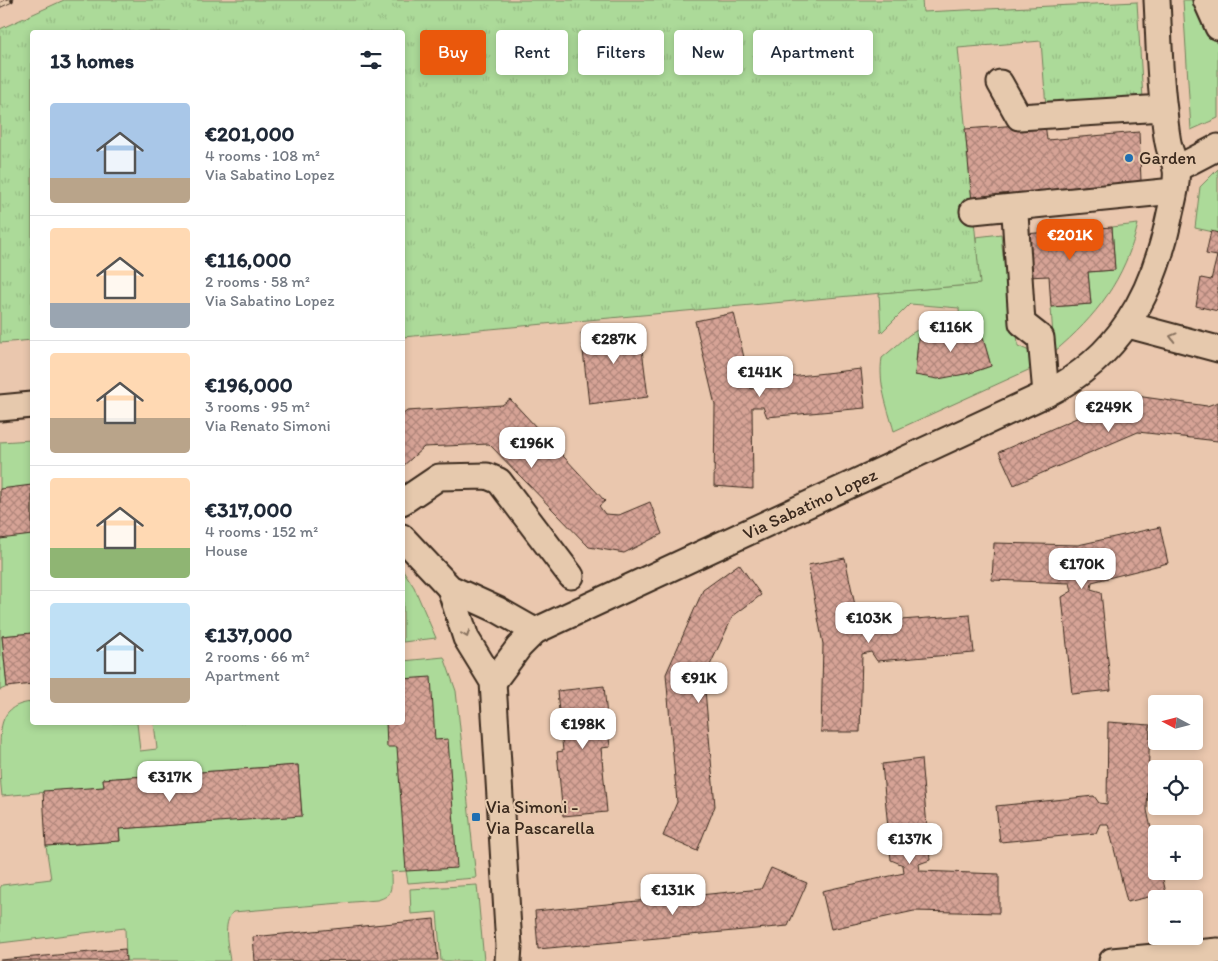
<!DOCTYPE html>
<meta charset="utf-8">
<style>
:root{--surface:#fff;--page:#f2f2f3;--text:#1f2937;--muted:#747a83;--line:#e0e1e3;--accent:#ea580c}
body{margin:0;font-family:Itim,sans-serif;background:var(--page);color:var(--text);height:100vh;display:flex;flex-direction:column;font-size:19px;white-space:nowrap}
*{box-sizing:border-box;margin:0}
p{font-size:16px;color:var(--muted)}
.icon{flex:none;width:28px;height:28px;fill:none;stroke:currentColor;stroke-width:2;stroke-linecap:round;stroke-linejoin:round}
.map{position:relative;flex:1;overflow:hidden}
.details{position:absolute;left:30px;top:30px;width:375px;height:695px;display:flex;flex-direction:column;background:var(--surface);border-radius:5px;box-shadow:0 2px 8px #0003}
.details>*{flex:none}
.hud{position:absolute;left:420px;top:30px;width:475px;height:45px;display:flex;gap:10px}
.needle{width:32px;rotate:277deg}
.fabs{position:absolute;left:1148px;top:695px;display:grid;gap:10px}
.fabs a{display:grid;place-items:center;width:55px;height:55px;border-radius:5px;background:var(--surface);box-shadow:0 2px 8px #0003;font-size:25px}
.price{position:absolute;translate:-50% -42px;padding:0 11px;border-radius:10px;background:#fff;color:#222;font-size:16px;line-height:32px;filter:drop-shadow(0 1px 2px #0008)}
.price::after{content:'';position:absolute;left:50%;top:30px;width:15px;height:11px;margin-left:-8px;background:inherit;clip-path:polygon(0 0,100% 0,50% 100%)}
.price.on{background:var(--accent);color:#fff}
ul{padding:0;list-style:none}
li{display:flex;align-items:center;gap:15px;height:125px;padding:0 20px}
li+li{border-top:1px solid var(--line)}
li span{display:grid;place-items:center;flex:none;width:140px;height:100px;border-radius:5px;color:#555}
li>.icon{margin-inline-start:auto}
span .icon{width:60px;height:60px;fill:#fffc;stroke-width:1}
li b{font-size:21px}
h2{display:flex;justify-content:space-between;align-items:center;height:60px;padding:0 20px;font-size:21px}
.tag{padding:0 18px;border-radius:5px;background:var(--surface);box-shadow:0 2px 8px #0003;font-size:18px;line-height:45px}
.tag.on{background:var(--accent);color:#fff}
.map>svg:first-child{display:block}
.green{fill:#acda99;stroke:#74825c}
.park{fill:url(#park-tufts);stroke:#74825c}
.building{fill:url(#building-cross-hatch);stroke:#3b2a1e}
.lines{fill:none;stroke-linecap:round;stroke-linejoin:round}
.minor-casing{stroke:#3b2a1e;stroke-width:29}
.minor{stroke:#e6c9ad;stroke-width:25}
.rail-casing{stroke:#3b2a1e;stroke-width:5.5}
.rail{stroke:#e6c9ad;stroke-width:4;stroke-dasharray:11;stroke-linecap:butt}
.oneway{stroke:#88725e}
.poi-dot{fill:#1f6fb2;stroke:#e6c9ad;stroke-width:2}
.labels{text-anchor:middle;stroke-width:4;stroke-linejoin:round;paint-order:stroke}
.poi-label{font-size:18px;fill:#3b2a1e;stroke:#e6c9ad;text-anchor:start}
.street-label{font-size:18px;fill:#3b2a1e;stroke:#e6c9ad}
</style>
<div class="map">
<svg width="1218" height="961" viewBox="0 0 1218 961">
<defs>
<pattern id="park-tufts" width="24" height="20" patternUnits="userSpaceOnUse" patternTransform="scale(1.25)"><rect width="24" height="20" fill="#acda99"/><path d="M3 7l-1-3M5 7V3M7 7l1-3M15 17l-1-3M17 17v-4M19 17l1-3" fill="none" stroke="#95bb83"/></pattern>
<pattern id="building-cross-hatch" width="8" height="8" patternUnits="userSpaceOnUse" patternTransform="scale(1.25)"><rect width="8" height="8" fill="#d6a396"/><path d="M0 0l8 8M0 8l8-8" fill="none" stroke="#af857a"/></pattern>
</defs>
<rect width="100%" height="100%" fill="#eac7ae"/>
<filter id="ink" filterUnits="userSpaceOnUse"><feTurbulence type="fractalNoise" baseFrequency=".02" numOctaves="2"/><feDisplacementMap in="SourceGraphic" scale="10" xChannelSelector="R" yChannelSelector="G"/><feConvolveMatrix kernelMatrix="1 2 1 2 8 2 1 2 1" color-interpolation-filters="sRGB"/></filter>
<g filter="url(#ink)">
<g class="green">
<path d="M1183 0H1198L1218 46V118L1191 130Z"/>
<path d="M1218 169V233L1195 228 1200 187Z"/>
<path d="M1138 224C1125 279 1097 316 1054 352L1051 307 1091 304 1088 272 1115 270 1112 227Z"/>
<path d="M1001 234 1003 256 1014 281 1018 346 1034 353 1035 367 894 431C887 406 878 383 882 358L909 335 919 329 915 375C942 379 966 376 991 366L979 324 960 329 959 308 910 304 881 333 879 293 979 284 976 237Z"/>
<path d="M32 440V633L2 636 7 687 0 690V442Z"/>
<path d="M403 570 414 587 436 638 403 642Z"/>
<path d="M444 657 456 691 476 878 408 883 406 871 391 872C391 887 394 896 377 900L233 912C222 923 228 946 230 961H126L125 928 0 943V888L2 885 51 879 46 846 120 841 119 829 302 815 298 765 103 779 104 787 2 796C0 781 0 767 0 753 0 726 0 705 32 702V722L137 723 140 751 157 749 154 723 402 722 403 661Z"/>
<path d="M477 885 484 961H441L437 912 411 914 410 889Z"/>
</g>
<path class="park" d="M64 0H922L923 12 1137 2 1143 99 1046 107 1041 41 958 48 980 284 403 337 402 32H32V340L0 343V29Z"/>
<g class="building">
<path d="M1045 123 1047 140 1139 132 1141 181 1076 187V193L972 202 965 129Z"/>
<path d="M1112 227 1115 270 1088 272 1091 304 1051 307 1049 276 1027 277 1024 234Z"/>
<path d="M1211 231 1218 233V311L1196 306 1201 278 1211 280 1217 256 1206 254Z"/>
<path d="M734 313 751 389 760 388 763 380 861 369 865 408 767 417 763 407H752L753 489 714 486 715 405 695 321Z"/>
<path d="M979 324 991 366 970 373 938 379 915 375 919 329 951 331Z"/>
<path d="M639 326 648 397 589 404 581 333Z"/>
<path d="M1129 395 1207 406 1218 402V441L1138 432 1014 485 999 452Z"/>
<path d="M510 399 605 501 599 506 605 514 619 515 650 502 662 534 624 553 589 547 489 444 424 447 402 467V415L407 411 502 405Z"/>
<path d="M32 485V535L0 539V489Z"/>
<path d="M1160 527 1168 563 1092 582 1091 589 1101 592 1111 690 1072 694 1062 597 1072 591 1070 583 992 580 994 543 1078 545Z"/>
<path d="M845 558 861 634 870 633 873 622 970 615 974 653 877 661 871 652 862 654 860 732H821L823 644 808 565Z"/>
<path d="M739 564 761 595 733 616 704 678 715 806 697 851 663 836 677 802 666 674 703 590Z"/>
<path d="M32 633V684L7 687 2 636Z"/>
<path d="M431 677 435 740 448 739 457 868 406 871 397 747H387L386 722H402V679Z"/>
<path d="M604 686 610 747 601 748 607 812 563 816 557 752 563 751 557 691Z"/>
<path d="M1108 722 1150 725 1147 810 1156 851V871H1161L1166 893 1127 902 1108 824H1100L1096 833 1000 842 996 806 1094 796 1099 803 1107 804Z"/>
<path d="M921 759 930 860 919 864 920 871 999 874V913L914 911 831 929 822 891 904 873 903 865 891 860 882 764Z"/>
<path d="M298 765 302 816 119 829 120 841 46 846 43 791 104 787 103 779Z"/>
<path d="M771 868 807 883 788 926 538 949 535 911 761 889Z"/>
<path d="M434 919 438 960 255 961 253 937Z"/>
<path d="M125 949 126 961H0V960Z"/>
</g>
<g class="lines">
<defs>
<g id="minor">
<path d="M1206 0 1218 27"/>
<path d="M1000 83 1019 117 1163 108"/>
<path d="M1176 169 1218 147"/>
<path d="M973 211 1174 191"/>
<path d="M1015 214 1022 323 1041 338 1046 394"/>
<path d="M1128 325 1218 349"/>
<path d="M0 408 32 405"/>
<path d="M402 502 439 477 487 476 499 481 571 576"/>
<path d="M402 537 450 588 498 610 535 631"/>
<path d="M450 588 466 638 493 682 509 946 508 961"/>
<path d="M493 682 519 647 535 631 1046 394C1119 357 1153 295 1169 218 1172 203 1178 184 1176 169 1175 162 1171 154 1169 147 1166 135 1165 122 1164 110 1159 74 1159 36 1157 0"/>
<path d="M1112 961 1218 951"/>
</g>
</defs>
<use href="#minor" class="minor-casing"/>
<use href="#minor" class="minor"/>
<defs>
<path id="rail" d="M0 5 11 0"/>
</defs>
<use href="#rail" class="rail-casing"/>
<use href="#rail" class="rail"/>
</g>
<defs><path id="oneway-chevron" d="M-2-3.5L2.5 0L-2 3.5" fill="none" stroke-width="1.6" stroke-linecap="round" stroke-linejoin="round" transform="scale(1.25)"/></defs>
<g class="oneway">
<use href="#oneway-chevron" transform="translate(1173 337) rotate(-165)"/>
<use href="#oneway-chevron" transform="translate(466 634) rotate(69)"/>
</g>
</g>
<g class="poi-dot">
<circle cx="1129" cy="158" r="5"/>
<rect x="471" y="812" width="10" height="10" rx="2.5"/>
</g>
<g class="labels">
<g class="poi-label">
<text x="1139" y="164">Garden</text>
<text x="486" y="813">Via Simoni -<tspan x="486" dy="21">Via Pascarella</tspan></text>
</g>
<g class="street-label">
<text transform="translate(810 504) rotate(-25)" y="6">Via Sabatino Lopez</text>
</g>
</g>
</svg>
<div class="fabs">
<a><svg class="needle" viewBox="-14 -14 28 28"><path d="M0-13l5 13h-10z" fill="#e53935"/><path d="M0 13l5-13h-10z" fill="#747a83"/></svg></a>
<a><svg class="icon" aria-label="locate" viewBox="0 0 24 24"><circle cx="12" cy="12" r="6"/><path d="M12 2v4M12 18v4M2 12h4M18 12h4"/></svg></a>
<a>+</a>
<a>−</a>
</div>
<b class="price on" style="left:1070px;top:261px">€201K</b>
<b class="price" style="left:951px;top:353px">€116K</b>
<b class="price" style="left:614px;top:365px">€287K</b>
<b class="price" style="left:760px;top:398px">€141K</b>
<b class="price" style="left:1109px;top:433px">€249K</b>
<b class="price" style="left:532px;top:469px">€196K</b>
<b class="price" style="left:1082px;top:590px">€170K</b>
<b class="price" style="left:869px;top:644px">€103K</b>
<b class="price" style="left:699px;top:704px">€91K</b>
<b class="price" style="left:583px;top:750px">€198K</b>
<b class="price" style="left:170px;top:803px">€317K</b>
<b class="price" style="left:910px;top:865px">€137K</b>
<b class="price" style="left:673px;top:916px">€131K</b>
<div class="hud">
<a class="tag on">Buy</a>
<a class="tag">Rent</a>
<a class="tag">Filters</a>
<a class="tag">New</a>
<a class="tag">Apartment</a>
</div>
<section class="details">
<h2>13 homes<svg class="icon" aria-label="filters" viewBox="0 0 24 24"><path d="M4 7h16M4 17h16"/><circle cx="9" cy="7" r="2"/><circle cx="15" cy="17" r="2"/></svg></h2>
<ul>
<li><span style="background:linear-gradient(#a9c7e8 75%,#b9a48a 0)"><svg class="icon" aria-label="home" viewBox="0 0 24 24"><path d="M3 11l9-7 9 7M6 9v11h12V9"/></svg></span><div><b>€201,000</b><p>4 rooms · 108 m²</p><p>Via Sabatino Lopez</p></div></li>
<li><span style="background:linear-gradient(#ffd9b3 75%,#9aa5b1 0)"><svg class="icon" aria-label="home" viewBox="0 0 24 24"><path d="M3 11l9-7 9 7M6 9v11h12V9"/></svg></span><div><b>€116,000</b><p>2 rooms · 58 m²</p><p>Via Sabatino Lopez</p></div></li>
<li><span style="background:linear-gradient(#ffd9b3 65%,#b9a48a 0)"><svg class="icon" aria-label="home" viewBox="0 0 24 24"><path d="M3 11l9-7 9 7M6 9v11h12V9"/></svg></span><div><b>€196,000</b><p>3 rooms · 95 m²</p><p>Via Renato Simoni</p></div></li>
<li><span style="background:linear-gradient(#ffd9b3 70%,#8fb573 0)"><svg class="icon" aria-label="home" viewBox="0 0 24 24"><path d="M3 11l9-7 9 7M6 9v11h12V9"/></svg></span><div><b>€317,000</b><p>4 rooms · 152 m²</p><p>House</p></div></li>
<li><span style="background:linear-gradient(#bfe0f5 75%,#b9a48a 0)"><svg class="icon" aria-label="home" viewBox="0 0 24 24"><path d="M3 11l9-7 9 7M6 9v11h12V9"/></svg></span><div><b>€137,000</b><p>2 rooms · 66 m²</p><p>Apartment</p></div></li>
</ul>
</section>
</div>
